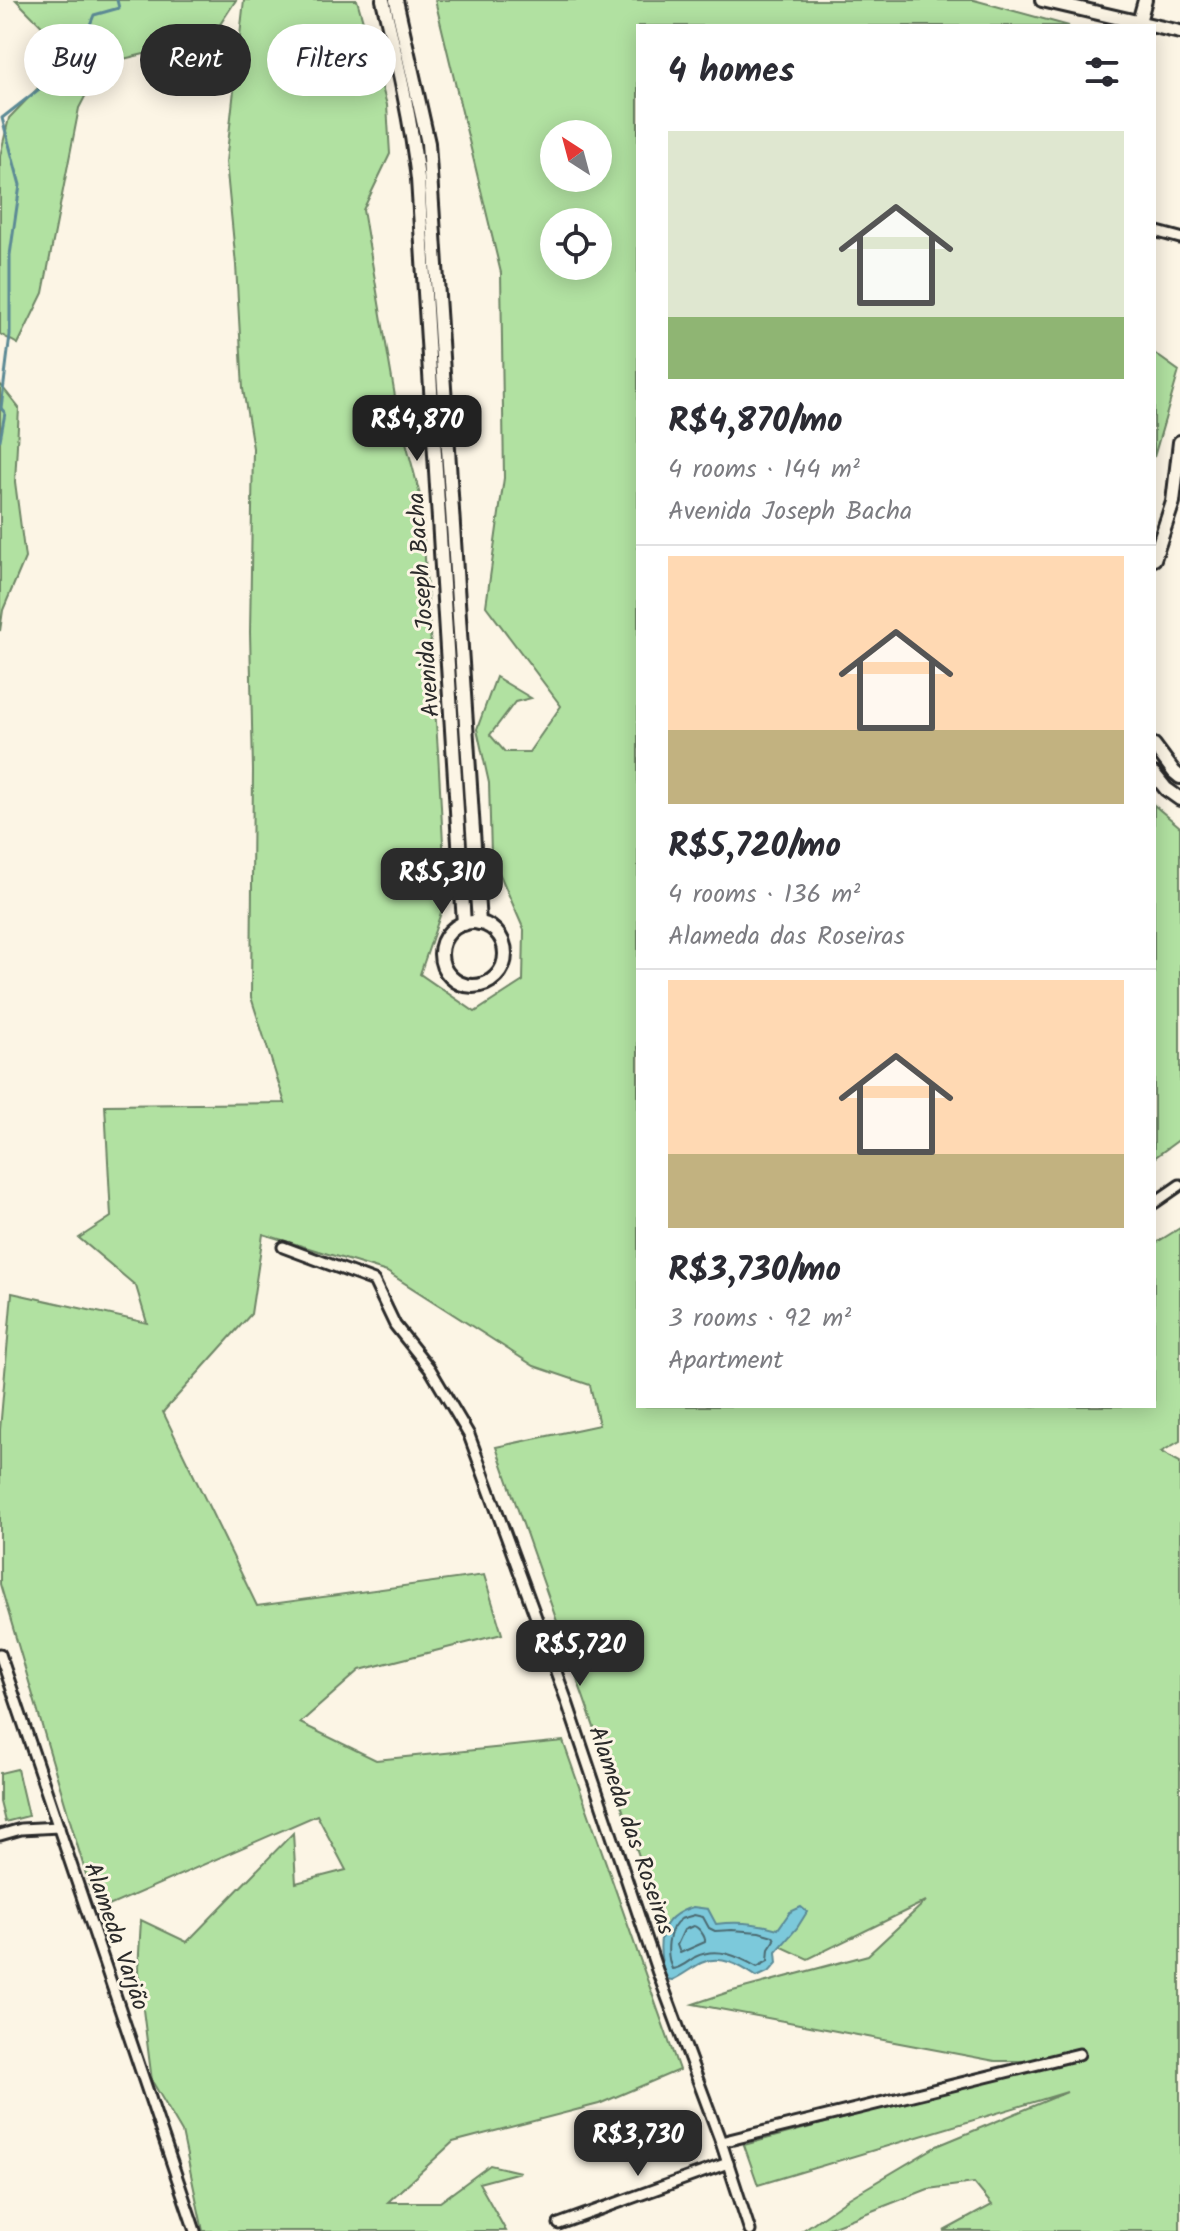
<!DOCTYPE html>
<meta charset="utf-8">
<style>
:root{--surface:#fff;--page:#f2f2f3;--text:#2b2b33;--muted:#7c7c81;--line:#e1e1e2;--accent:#2b2b2b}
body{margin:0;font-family:Kalam,sans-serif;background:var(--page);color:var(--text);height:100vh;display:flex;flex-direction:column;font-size:30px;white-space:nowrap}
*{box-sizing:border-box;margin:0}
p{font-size:26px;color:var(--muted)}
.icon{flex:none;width:44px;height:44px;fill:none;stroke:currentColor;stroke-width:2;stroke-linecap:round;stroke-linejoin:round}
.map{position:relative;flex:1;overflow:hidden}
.details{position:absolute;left:636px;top:24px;width:520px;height:1384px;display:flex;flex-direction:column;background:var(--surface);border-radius:0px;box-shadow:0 4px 20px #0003}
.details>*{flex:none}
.banner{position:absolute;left:24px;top:24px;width:492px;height:72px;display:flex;gap:16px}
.needle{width:52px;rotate:324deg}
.controls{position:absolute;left:540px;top:120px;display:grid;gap:16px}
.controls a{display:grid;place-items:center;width:72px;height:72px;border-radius:50%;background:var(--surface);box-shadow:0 4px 20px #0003;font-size:40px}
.price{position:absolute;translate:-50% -68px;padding:0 18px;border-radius:16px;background:var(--accent);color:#fff;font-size:26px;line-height:52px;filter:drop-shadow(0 2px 4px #0008)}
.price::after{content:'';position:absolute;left:50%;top:48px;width:24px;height:18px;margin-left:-12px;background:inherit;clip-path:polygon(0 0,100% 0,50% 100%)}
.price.active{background:#222;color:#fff}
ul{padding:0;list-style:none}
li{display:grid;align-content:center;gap:16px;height:424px;padding:0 32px}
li+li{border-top:2px solid var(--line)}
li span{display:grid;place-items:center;height:248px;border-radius:0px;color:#555}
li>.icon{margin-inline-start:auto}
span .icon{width:144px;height:144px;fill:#fffc;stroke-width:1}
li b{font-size:34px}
h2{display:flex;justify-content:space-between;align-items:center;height:96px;padding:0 32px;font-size:34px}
.pill{padding:0 28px;border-radius:36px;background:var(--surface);box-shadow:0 4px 20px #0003;font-size:28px;line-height:72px}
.pill.active{background:var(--accent);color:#fff}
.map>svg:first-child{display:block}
.green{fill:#b1e1a1;stroke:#6e8666;stroke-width:2;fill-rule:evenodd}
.water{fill:#7cc9db;stroke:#5c8a95;stroke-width:2}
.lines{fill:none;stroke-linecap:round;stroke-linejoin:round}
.shore{stroke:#4b6a71;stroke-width:2}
.stream{stroke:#5c8a95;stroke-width:3}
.street-casing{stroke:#2b2b2b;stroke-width:15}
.secondary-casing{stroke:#2b2b2b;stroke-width:18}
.street{stroke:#fcf5e5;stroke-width:9}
.secondary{stroke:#fcf5e5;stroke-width:12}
.labels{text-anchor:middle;stroke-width:6;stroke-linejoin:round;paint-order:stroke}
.street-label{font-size:24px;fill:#2b2b2b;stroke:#fcf5e5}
</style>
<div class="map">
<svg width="1180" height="2231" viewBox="0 0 1180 2231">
<rect width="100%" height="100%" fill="#fcf5e5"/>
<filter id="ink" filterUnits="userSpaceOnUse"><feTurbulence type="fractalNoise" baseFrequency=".0125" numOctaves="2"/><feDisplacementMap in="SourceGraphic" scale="16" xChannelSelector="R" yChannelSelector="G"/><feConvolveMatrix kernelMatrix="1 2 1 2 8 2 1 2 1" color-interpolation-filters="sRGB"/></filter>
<g filter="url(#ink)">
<g class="green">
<path d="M16 0H236L211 38 102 64 79 108 43 293 18 344 0 334V156L9 118 70 55Z"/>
<path d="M244 0H357L387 105 390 154 363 210 397 408 421 499 438 752 446 898 420 974 475 1012 523 981 524 930 491 854 489 783 477 729 496 677 531 698 515 702 490 735 505 752H529L561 706 486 606 504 478 501 273 435 0H974L1069 26H638V1406H1154V1244L1180 1228V1441L1161 1452 1180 1462V2231H944L992 2205 974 2183 928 2189 821 2231H802L846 2200 937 2146 1067 2092 758 2185 744 2145 1057 2061H995L693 2004 729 1992 868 1955 926 1901 808 1959 752 1933 668 1939 496 1447 599 1425 590 1385 534 1366 387 1272 263 1234 251 1314 163 1412 257 1606 484 1575 502 1634 360 1670 300 1723 376 1760 563 1741 679 2070 599 2104 453 2142 388 2202H440L490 2165 520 2172 479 2183 506 2231H203L182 2132 152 2081 138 1970 141 1920 187 1942 293 1833 296 1883 346 1870 317 1815 102 1909 90 1888 0 1584V1430L12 1293 147 1323 136 1286 79 1238 111 1217 105 1105 285 1103 251 997 253 770 250 632 253 448 243 389 236 265 226 162ZM554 134H598V178H554ZM554 222H598V266H554Z"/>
<path d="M1154 353 1179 371 1154 457Z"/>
<path d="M0 384 19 408 15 482 25 558 3 610 0 631Z"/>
<path d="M1154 805 1180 827V1139L1154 1158Z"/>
<path d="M17 1769 28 1816 5 1822 0 1802V1773Z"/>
</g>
<path class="water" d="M693 1907 708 1909 716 1924C737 1921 757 1923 778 1929L790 1912 801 1907 807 1912 797 1928 776 1952 777 1963 770 1971 757 1977C741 1966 721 1954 701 1963 691 1968 682 1976 672 1980L666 1979C656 1947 656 1917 693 1907Z"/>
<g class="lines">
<g class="shore">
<path d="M694 1915 703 1917 709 1928 715 1931 732 1930 759 1932 773 1936 775 1940 769 1949 768 1961 757 1967C738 1956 717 1946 695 1957 687 1962 682 1968 672 1969 666 1955 666 1928 681 1919 682 1918 693 1916 694 1915Z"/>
<path d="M693 1926C698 1926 706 1937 705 1942L680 1953 677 1945 684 1930Z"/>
</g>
<g class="stream">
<path d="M0 407 5 413 0 440"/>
<path d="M1 408 10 335V255L20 185 2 118 75 61 94 15 119 8 117 0"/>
</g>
<defs>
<g id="street">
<path d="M1154 231 1180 238"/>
<path d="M1154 1203 1180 1185"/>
<path d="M283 1247 374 1281 395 1325 430 1369 469 1435 566 1699 658 1973 721 2142 750 2231"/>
<path d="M0 1654 195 2231"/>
<path d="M0 1835 21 1829 59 1827"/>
<path d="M721 2142 1079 2054"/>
<path d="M559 2224 728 2163"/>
</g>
<g id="secondary">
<path d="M383 0C397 60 411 118 418 179L464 924"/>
<path d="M396 0 428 143 479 923"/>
<path d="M1042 0 1180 32"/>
<path d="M1139 22 1145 0"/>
<path d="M1154 559 1173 502 1180 442"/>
<path d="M1154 745 1174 772 1180 777"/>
<path d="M1154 774 1166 789 1180 799"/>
<circle cx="473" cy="954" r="32"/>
</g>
</defs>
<use href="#street" class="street-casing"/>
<use href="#secondary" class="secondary-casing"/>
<use href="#street" class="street"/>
<use href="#secondary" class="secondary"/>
</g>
</g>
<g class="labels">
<g class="street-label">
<text transform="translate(423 605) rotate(-94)" y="8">Avenida Joseph Bacha</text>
<text transform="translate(632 1830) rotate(71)" y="8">Alameda das Roseiras</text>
<text transform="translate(117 1936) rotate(71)" y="8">Alameda Varjão</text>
</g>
</g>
</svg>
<div class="controls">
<a><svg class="needle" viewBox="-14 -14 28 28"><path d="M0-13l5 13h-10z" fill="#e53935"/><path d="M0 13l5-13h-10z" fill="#7c7c81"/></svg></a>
<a><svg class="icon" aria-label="locate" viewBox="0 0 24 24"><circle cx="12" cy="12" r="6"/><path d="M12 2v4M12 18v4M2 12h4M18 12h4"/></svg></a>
</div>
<b class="price active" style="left:417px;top:463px">R$4,870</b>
<b class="price" style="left:442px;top:916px">R$5,310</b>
<b class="price" style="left:580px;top:1688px">R$5,720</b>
<b class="price" style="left:638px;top:2178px">R$3,730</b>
<div class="banner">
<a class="pill">Buy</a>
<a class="pill active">Rent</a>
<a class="pill">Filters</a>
</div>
<section class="details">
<h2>4 homes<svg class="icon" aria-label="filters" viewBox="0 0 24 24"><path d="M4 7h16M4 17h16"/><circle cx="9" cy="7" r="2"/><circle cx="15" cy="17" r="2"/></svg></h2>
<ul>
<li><span style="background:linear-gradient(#dfe7d0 75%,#8fb573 0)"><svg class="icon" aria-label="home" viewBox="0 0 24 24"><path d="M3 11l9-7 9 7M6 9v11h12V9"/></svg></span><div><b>R$4,870/mo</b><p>4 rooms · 144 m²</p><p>Avenida Joseph Bacha</p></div></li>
<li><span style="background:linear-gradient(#ffd9b3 70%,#c2b280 0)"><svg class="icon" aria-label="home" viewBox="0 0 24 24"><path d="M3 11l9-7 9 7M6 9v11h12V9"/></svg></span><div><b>R$5,720/mo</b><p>4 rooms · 136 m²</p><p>Alameda das Roseiras</p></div></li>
<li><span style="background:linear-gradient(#ffd9b3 70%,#c2b280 0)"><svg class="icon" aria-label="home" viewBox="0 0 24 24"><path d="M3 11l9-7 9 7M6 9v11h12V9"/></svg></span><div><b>R$3,730/mo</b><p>3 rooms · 92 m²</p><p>Apartment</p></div></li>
</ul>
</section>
</div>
